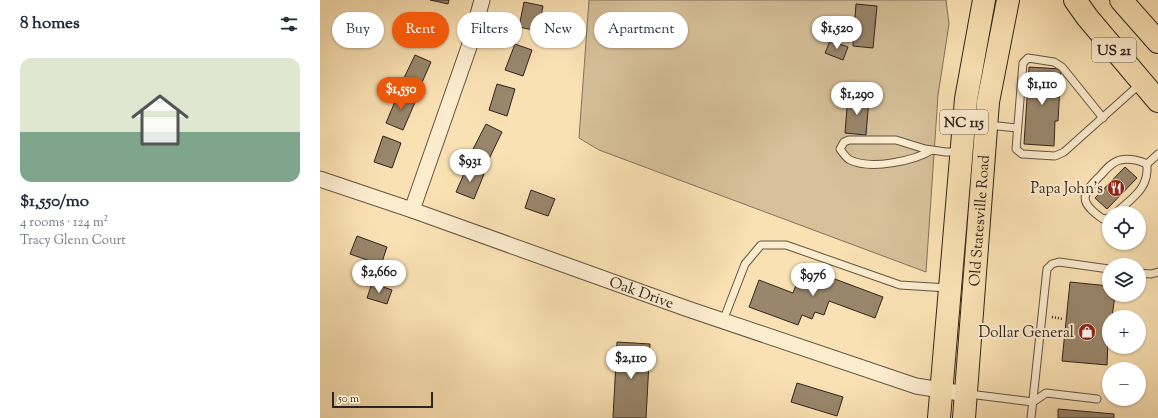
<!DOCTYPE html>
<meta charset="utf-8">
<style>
:root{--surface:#fff;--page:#f2f2f3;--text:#1f2937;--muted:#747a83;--accent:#ea580c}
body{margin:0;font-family:"Sorts Mill Goudy",serif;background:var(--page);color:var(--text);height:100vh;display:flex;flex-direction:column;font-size:15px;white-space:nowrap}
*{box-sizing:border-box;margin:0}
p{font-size:13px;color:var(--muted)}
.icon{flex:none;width:22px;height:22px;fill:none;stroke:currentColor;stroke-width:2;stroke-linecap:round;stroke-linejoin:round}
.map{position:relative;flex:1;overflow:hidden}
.details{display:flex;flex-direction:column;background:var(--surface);width:320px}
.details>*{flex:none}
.top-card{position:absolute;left:12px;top:12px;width:380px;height:36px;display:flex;gap:8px}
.fabs{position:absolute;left:782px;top:206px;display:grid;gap:8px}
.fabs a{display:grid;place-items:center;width:44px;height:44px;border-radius:50%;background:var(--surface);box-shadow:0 1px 3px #0004;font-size:20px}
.scale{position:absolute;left:12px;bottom:10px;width:101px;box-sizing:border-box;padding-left:4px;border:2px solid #2f241d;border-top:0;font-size:11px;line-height:14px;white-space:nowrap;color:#2f241d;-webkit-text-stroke:3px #fcecce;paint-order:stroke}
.price{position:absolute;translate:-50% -34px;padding:0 9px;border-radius:14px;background:#fff;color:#222;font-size:13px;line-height:26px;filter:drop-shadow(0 1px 2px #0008)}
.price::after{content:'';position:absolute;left:50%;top:24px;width:12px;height:9px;margin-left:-6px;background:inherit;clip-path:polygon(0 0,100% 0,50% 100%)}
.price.active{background:var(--accent);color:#fff}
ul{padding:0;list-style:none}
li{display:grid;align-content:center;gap:8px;height:212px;padding:0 20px}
li span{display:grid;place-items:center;height:124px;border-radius:12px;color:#555}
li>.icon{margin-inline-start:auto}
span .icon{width:72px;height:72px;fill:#fffc;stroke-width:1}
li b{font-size:17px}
h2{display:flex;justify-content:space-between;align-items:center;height:48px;padding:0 20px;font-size:17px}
.tag{padding:0 14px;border-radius:18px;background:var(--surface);box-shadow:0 1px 3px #0004;font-size:14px;line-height:36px}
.tag.active{background:var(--accent);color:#fff}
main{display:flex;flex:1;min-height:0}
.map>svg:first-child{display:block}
.green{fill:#d7c19a;stroke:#83725c}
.building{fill:#99866b;stroke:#2f241d}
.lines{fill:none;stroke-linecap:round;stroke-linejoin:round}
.service-casing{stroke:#625342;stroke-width:9}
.minor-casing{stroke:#625342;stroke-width:17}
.primary-casing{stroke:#2f241d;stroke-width:24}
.path{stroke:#2f241d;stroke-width:2.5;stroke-dasharray:1 2;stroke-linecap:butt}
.service{stroke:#fcecce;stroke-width:7}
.minor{stroke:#fcecce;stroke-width:15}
.primary{stroke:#fae1b3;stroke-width:22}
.labels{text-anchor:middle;stroke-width:4;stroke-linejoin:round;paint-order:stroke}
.shield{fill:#fcecce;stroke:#6c6052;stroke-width:1}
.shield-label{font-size:14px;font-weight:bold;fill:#2f241d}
.poi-label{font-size:15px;fill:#2f241d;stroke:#fcecce;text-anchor:end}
.street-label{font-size:15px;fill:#2f241d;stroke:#fcecce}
</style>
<main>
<section class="details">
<h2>8 homes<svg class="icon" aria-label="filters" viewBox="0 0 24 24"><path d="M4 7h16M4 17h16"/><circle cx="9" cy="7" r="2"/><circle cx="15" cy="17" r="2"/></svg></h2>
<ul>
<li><span style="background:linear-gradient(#dfe7d0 60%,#7fa58c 0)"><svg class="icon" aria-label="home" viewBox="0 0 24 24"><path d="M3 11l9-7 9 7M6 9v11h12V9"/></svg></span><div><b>$1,550/mo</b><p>4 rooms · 124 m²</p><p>Tracy Glenn Court</p></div></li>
</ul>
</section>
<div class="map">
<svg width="838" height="418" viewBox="0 0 838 418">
<rect width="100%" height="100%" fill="#fae1b3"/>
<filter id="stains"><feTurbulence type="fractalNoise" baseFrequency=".005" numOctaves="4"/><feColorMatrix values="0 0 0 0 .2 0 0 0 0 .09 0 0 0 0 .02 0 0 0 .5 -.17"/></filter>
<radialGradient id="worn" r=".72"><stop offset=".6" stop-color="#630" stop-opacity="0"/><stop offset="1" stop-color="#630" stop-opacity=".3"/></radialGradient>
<path class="green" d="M269 0H626L629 24 618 95 606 272 279 150 259 138Z"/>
<g class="building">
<path d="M110 0H129L128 4Z"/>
<path d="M204 2 223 6 218 31 199 27Z"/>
<path d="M536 4 557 6 553 48 533 46Z"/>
<path d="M107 13 125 19 116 44 98 38Z"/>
<path d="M510 41 528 47 523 60 505 53Z"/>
<path d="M195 44 212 50 203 76 185 70Z"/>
<path d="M95 55 111 62 100 87 83 80Z"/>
<path d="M709 67 741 69 738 121H735L734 146 704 144Z"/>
<path d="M177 84 195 89 187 116 169 110Z"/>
<path d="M79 92 96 100 83 130 66 123Z"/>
<path d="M528 96 549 98 546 135 525 133Z"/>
<path d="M166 124 182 132 168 161 151 153Z"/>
<path d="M63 136 81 143 72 168 54 162Z"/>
<path d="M147 167 164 174 154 199 136 192Z"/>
<path d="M805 167 817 178 787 209 775 198Z"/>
<path d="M211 190 235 199 228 216 205 208Z"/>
<path d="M37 236 67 247 61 265 30 254Z"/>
<path d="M484 263 498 268 496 272 563 297 555 318 509 301 504 315 495 312 492 319 482 315 478 325 429 307 439 280 473 293Z"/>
<path d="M750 282 789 286V295H795L792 317H789L787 365 742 361Z"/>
<path d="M52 283 72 290 67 304 47 298Z"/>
<path d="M297 342 330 344 326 418H293Z"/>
<path d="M477 383 523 397 517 416 471 402Z"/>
<path d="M738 409 794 414V418H738Z"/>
</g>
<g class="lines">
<defs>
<g id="service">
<path d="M783 118 742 67 734 62 708 58 703 63 696 149 702 154 735 156 744 152 820 84"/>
<path d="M668 125 697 128"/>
<path d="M612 150C594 161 551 170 530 160 526 158 523 153 520 149L524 142 529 140H576L605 149 626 152H639"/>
<path d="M827 164 838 154"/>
<path d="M796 213C813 197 829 189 827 164"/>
<path d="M789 218 783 219C758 202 761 194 781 175 786 169 792 162 800 160 810 158 818 160 827 164"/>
<path d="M819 273 831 274 838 272"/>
<path d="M403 321 425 264 441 245H466L580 285 628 288"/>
<path d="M649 394 713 402 726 393 777 399"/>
<path d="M711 418 727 269 732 264 739 262 789 269"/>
</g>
<g id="minor">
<path id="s1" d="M0 179 92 210 368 309 596 386 646 394"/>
<path d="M92 210 149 47 162 0"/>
</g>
<g id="primary">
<path d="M755 0 767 17 838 101"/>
<path d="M801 0 838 42"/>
<path d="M619 418 646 99 664 0"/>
<path id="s2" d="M644 418 668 102 688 0"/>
</g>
</defs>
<use href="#service" class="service-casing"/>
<use href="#minor" class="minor-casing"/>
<use href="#primary" class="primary-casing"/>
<path class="path" d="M732 317 743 319"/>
<use href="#service" class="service"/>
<use href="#minor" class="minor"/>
<use href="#primary" class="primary"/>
</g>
<defs>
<symbol id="restaurant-disc" viewBox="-11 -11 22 22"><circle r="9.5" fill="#8f2418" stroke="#fcecce"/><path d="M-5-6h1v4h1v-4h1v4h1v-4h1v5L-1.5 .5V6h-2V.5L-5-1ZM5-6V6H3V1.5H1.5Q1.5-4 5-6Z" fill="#fff"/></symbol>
<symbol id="shop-disc" viewBox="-11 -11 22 22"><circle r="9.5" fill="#8f2418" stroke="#fcecce"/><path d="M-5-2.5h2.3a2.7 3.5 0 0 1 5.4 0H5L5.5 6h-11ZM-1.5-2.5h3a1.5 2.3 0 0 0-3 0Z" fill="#fff"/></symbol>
</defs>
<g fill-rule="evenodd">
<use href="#restaurant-disc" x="786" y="178" width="20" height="20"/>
<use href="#shop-disc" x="757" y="322" width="20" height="20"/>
</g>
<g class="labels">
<g class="shield">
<rect x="772" y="38" width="44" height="24" rx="3"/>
<rect x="620" y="110" width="48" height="24" rx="3"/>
</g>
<g class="shield-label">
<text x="794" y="55">US 21</text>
<text x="644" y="127">NC 115</text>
</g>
<g class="poi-label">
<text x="783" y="193">Papa John's</text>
<text x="754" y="337">Dollar General</text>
</g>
<g class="street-label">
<text dy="5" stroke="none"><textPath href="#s2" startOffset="198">Old Statesville Road</textPath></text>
<text dy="5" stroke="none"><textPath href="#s1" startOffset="341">Oak Drive</textPath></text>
</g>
</g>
<rect width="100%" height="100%" filter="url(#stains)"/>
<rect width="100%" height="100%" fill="url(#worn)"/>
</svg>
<div class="fabs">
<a><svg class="icon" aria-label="locate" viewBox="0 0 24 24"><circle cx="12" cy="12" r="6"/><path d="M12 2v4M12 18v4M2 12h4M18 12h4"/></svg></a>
<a><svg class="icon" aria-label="layers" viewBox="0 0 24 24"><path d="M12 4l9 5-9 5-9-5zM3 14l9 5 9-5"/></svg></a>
<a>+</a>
<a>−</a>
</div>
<div class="scale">50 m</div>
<b class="price" style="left:517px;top:50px">$1,520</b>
<b class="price" style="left:722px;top:106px">$1,110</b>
<b class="price active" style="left:81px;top:111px">$1,550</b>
<b class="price" style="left:537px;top:116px">$1,290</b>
<b class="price" style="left:150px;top:183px">$931</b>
<b class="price" style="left:59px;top:294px">$2,660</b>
<b class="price" style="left:493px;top:297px">$976</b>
<b class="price" style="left:311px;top:380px">$2,110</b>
<div class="top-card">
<a class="tag">Buy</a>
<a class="tag active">Rent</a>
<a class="tag">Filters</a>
<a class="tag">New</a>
<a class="tag">Apartment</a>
</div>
</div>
</main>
